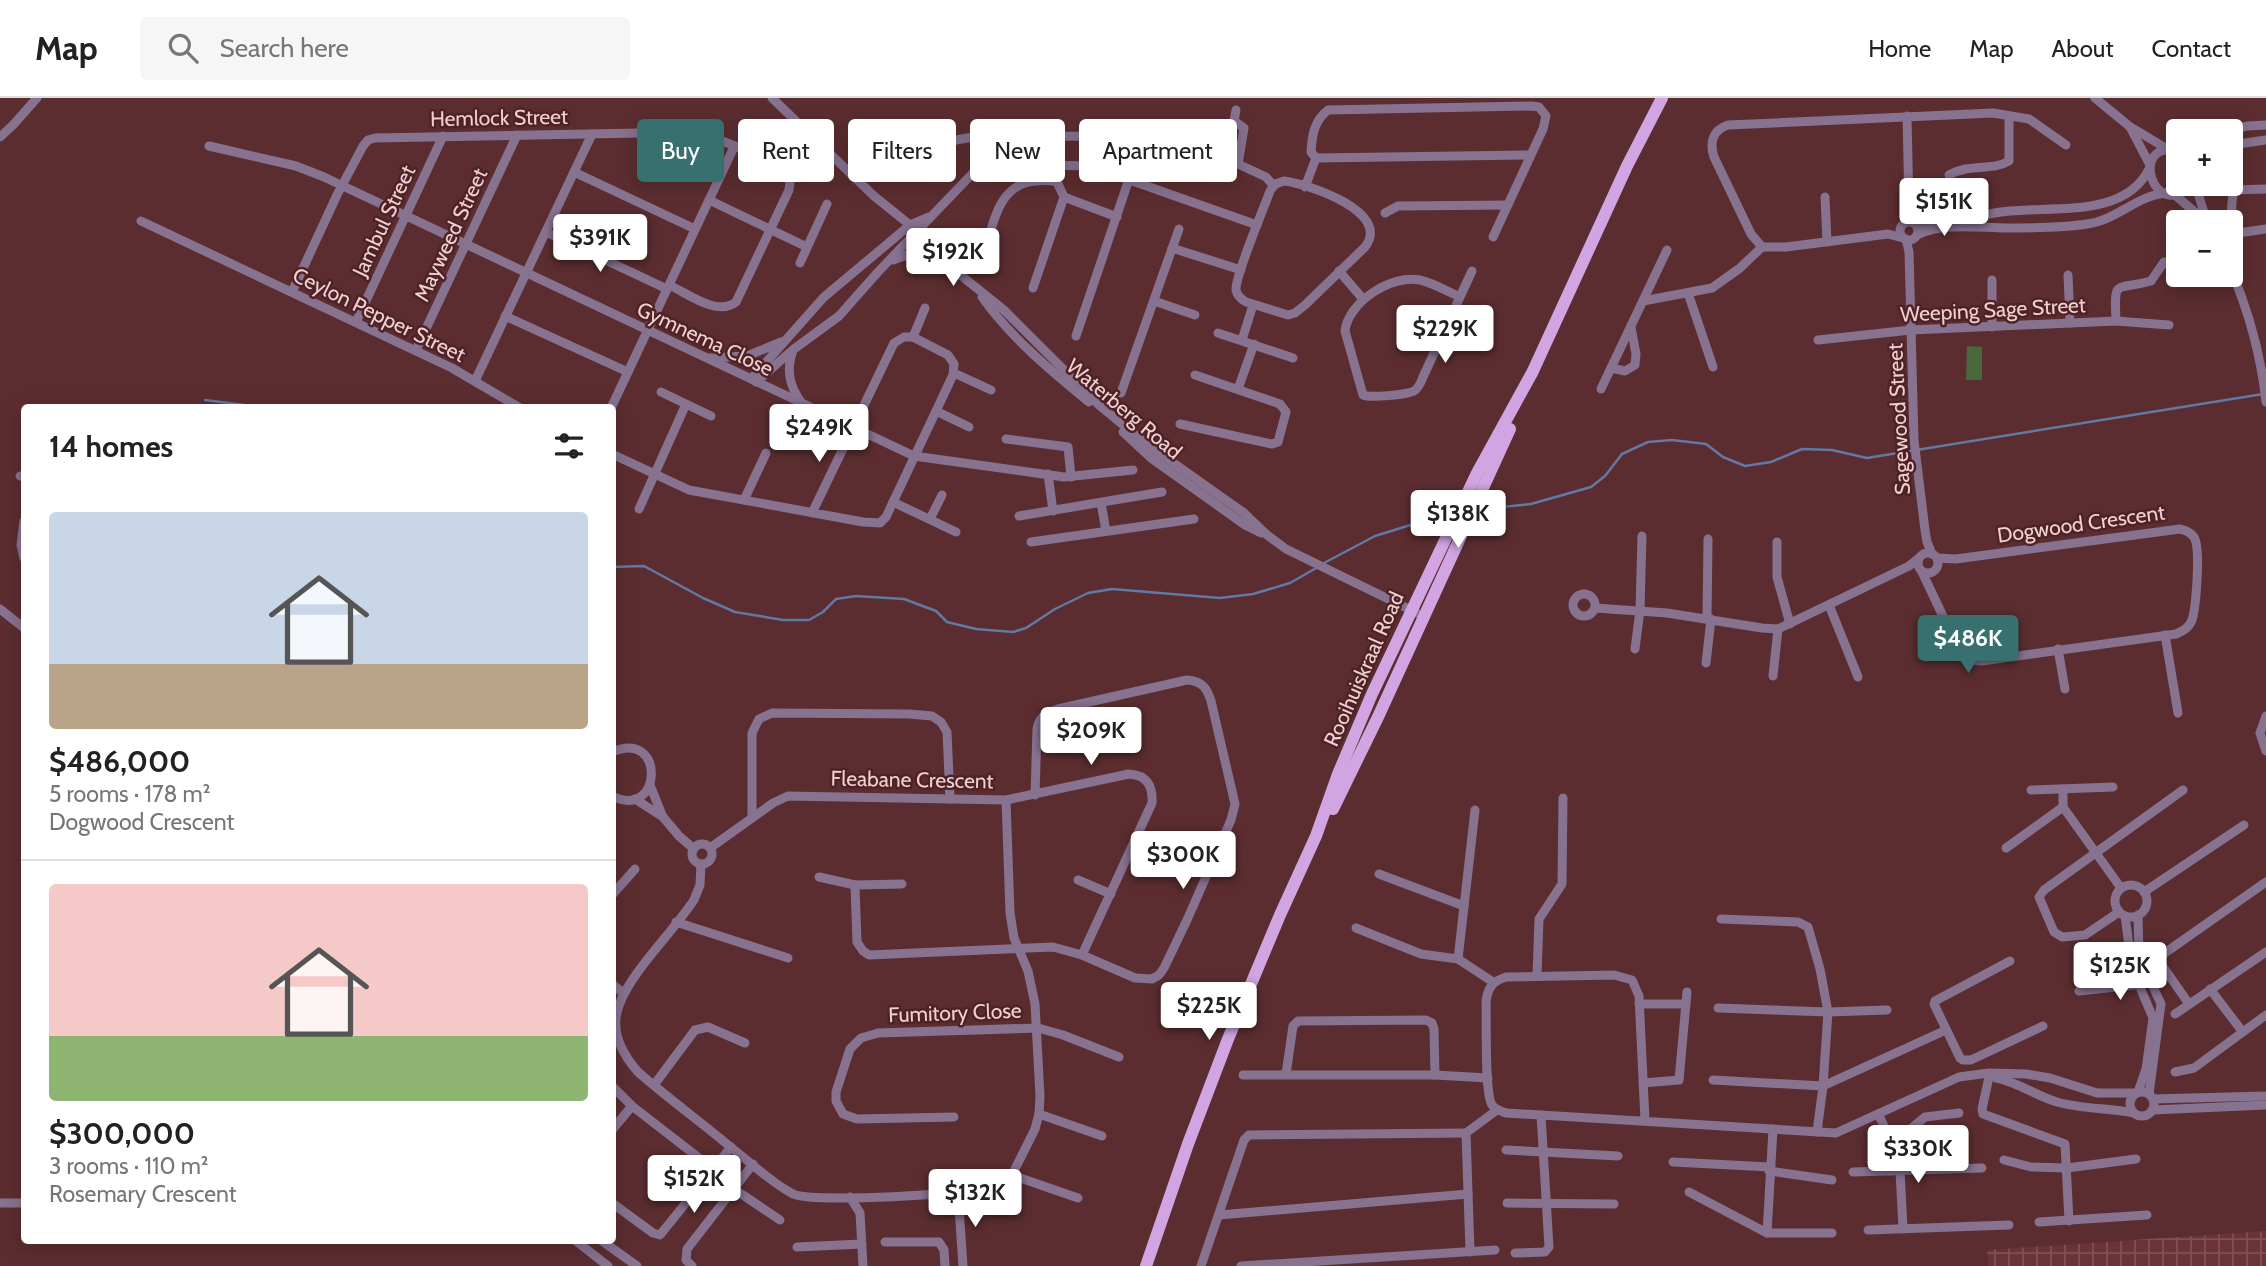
<!DOCTYPE html>
<meta charset="utf-8">
<style>
:root{--surface:#fff;--page:#f6f6f6;--text:#222;--muted:#767676;--line:#e0e0e0;--accent:#386f6f}
body{margin:0;font-family:Cabin,sans-serif;background:var(--page);color:var(--text);height:100vh;display:flex;flex-direction:column;font-size:26px;white-space:nowrap}
*{box-sizing:border-box;margin:0}
p{font-size:23px;color:var(--muted)}
.icon{flex:none;width:38px;height:38px;fill:none;stroke:currentColor;stroke-width:2;stroke-linecap:round;stroke-linejoin:round}
.map{position:relative;flex:1;overflow:hidden}
.drawer{position:absolute;left:21px;top:306px;width:595px;height:840px;display:flex;flex-direction:column;background:var(--surface);border-radius:7px;box-shadow:0 4px 18px #0003}
.drawer>*{flex:none}
.hud{position:absolute;left:637px;top:21px;width:665px;height:63px;display:flex;gap:14px}
.controls{position:absolute;left:2166px;top:21px;display:grid;gap:14px}
.controls a{display:grid;place-items:center;width:77px;height:77px;border-radius:7px;background:var(--surface);box-shadow:0 4px 18px #0003;font-size:35px}
.price{position:absolute;translate:-50% -60px;padding:0 16px;border-radius:7px;background:#fff;color:#222;font-size:23px;line-height:46px;filter:drop-shadow(0 2px 4px #0008)}
.price::after{content:'';position:absolute;left:50%;top:42px;width:21px;height:16px;margin-left:-10px;background:inherit;clip-path:polygon(0 0,100% 0,50% 100%)}
.price.current{background:var(--accent);color:#fff}
ul{padding:0;list-style:none}
li{display:grid;align-content:center;gap:14px;height:371px;padding:0 28px}
li+li{border-top:2px solid var(--line)}
li span{display:grid;place-items:center;height:217px;border-radius:7px;color:#555}
li>.icon{margin-inline-start:auto}
span .icon{width:126px;height:126px;fill:#fffc;stroke-width:1}
li b{font-size:30px}
h2{display:flex;justify-content:space-between;align-items:center;height:84px;padding:0 28px;font-size:30px}
.pill{padding:0 24px;border-radius:7px;background:var(--surface);box-shadow:0 4px 18px #0003;font-size:24px;line-height:63px}
.pill.current{background:var(--accent);color:#fff}
header{display:flex;align-items:center;gap:42px;box-sizing:border-box;height:98px;padding:0 35px;background:var(--surface);border-bottom:2px solid var(--line)}
header strong{font-size:33px}
nav{display:flex;gap:38px;margin-inline-start:auto;font-size:24px}
.search{width:490px;height:63px;background:var(--page);display:flex;align-items:center;gap:18px;box-sizing:border-box;padding:0 24px;border-radius:7px;color:var(--muted);font-size:26px}
.map>svg:first-child{display:block}
.industrial{fill:url(#industrial-grid)}
.garden{fill:#4a683b}
.lines{fill:none;stroke-linecap:round;stroke-linejoin:round}
.stream{stroke:#6179a4;stroke-width:2.5}
.minor{stroke:#877290;stroke-width:9}
.major{stroke:#d0a5e2;stroke-width:12}
.labels{text-anchor:middle;stroke-width:5;stroke-linejoin:round;paint-order:stroke}
.street-label{font-size:21px;fill:#efd1d2;stroke:#4f2227}
</style>
<header>
<strong>Map</strong>
<div class="search"><svg class="icon" aria-label="search" viewBox="0 0 24 24"><circle cx="10" cy="10" r="6"/><path d="M15 15l6 6"/></svg>Search here</div>
<nav><a>Home</a><a>Map</a><a>About</a><a>Contact</a></nav>
</header>
<div class="map">
<svg width="2266" height="1168" viewBox="0 0 2266 1168">
<defs>
<pattern id="industrial-grid" width="8" height="8" patternUnits="userSpaceOnUse" patternTransform="scale(1.75)"><rect width="8" height="8" fill="#693338"/><path d="M0 4h8M4 0v8" fill="none" stroke="#7f5054"/></pattern>
</defs>
<rect width="100%" height="100%" fill="#5b2d30"/>
<path class="industrial" d="M2266 1133V1168H1988L1987 1152Z"/>
<path class="garden" d="M1967 248 1982 249V282H1966Z"/>
<g class="lines">
<g class="stream">
<path d="M205 302 268 310"/>
<path d="M1493 410 1531 406 1591 389 1605 378 1622 356 1648 344 1672 342 1706 346 1723 359 1745 368 1771 364 1802 351 1832 352 1867 360 2263 296"/>
<path d="M1324 465 1375 438 1417 425"/>
<path d="M612 469 644 468 703 500 735 514 783 522H809L823 514 836 501 856 498 904 501 936 513 947 524 976 531 1013 534 1026 530 1055 511 1088 495 1112 491 1220 500 1253 496 1290 485 1318 469"/>
</g>
<g class="minor">
<path d="M772 0 874 98 910 127 948 167 1004 212 1099 307 1145 345 1244 415 1267 437 1286 451 1417 515"/>
<path d="M2095 0 2129 28 2169 52"/>
<path d="M1236 12 1234 23 1244 30 1238 66 1266 79 1274 88"/>
<path d="M1907 18 1909 110 1912 124"/>
<path d="M2130 29 2150 67"/>
<path d="M2230 33 2247 28 2266 27"/>
<path d="M0 39 13 27 37 0"/>
<path d="M2231 47 2266 42"/>
<path d="M209 48 296 68 324 79 914 358 1064 379 1133 372"/>
<path d="M862 51 945 48 956 42 973 39 1093 38 1165 56"/>
<path d="M2179 53C2126 41 2156 127 2190 86"/>
<path d="M1316 60 1530 57"/>
<path d="M1005 66 1090 68 1257 127"/>
<path d="M1093 69 1103 40"/>
<path d="M896 72 948 68 951 63 950 46"/>
<path d="M574 74 695 131"/>
<path d="M1949 77C1970 65 1993 73 2009 63V19"/>
<path d="M1284 83C1309 86 1392 114 1365 149L1305 207 1295 215 1288 217 1246 204C1241 201 1237 198 1236 192 1235 178 1264 110 1270 93L1275 86Z"/>
<path d="M2195 86 2207 124"/>
<path d="M1305 89 1316 60 1311 54C1312 37 1314 23 1328 12L1532 8 1539 9 1546 18 1543 31 1493 139"/>
<path d="M2266 91 2233 92 2231 118 2238 135 2266 131"/>
<path d="M2174 96 2206 124"/>
<path d="M1064 99 1117 119"/>
<path d="M1825 99 1827 144"/>
<path d="M709 102 807 149"/>
<path d="M1385 115 1398 108 1508 107"/>
<path d="M141 123 452 270 520 310"/>
<circle cx="1909" cy="133" r="9"/>
<path d="M1915 125C1945 129 1972 118 2001 114 2048 107 2124 122 2149 71"/>
<path d="M546 134 667 191"/>
<path d="M1917 137C1943 124 1979 130 2007 130 2034 130 2061 130 2087 126 2117 122 2136 98 2166 95"/>
<path d="M1903 140 1888 136 1786 149H1762L1751 136 1714 59C1709 44 1713 32 1728 27L1993 15 2029 21 2066 47"/>
<path d="M1906 141 1909 154 1914 342 1925 432 1927 444 1932 456"/>
<path d="M1172 150 1241 172"/>
<path d="M893 162 910 156 947 166"/>
<path d="M982 163C992 132 996 86 1035 83 1043 82 1050 82 1057 84L1064 99 1033 190"/>
<path d="M800 165 827 106"/>
<path d="M2231 172C2249 214 2261 258 2266 304"/>
<path d="M1339 173 1363 201"/>
<path d="M2068 177 2070 225"/>
<path d="M1992 182V229"/>
<path d="M292 194 337 97 363 48 368 42 375 40 692 34C711 36 770 62 786 74L790 84 789 92 736 204C717 219 687 195 669 187"/>
<path d="M1688 195 1713 269"/>
<path d="M982 199C1011 240 1050 272 1089 304"/>
<path d="M1460 199C1447 193 1433 185 1420 182 1392 176 1348 204 1345 233L1363 297C1370 300 1406 297 1414 293 1419 290 1421 284 1423 279L1472 173"/>
<path d="M1154 203 1195 217"/>
<path d="M1643 203 1712 190 1740 170 1762 149"/>
<path d="M505 218 628 274"/>
<path d="M2116 223C2114 179 2115 193 2151 183L2164 164"/>
<path d="M356 224 443 38"/>
<path d="M1218 235 1293 260"/>
<path d="M1076 238 1129 81"/>
<path d="M913 239 925 210"/>
<path d="M1242 242 1253 207"/>
<path d="M1818 242 1911 232 2116 223 2169 227"/>
<path d="M416 252 517 37"/>
<path d="M793 252C786 272 789 287 801 304"/>
<path d="M710 260 747 258 781 244"/>
<path d="M1611 270 1625 273 1635 267 1636 256 1631 229"/>
<path d="M954 275 991 292"/>
<path d="M751 281 824 199 910 127 929 119"/>
<path d="M475 283 592 36"/>
<path d="M756 284 794 251 839 218 878 174 971 77 980 69 989 66"/>
<path d="M1238 291 1254 246"/>
<path d="M1601 291 1667 152"/>
<path d="M661 294 711 318"/>
<path d="M1121 295 1179 131"/>
<path d="M611 310 734 49"/>
<path d="M936 313 969 329"/>
<path d="M1180 326 1272 346 1278 344 1286 314 1280 306 1195 277"/>
<path d="M1123 334 1151 360 1245 427 1261 435"/>
<path d="M1006 341 1068 349 1071 379"/>
<path d="M612 356 689 392 863 424 880 425 886 419 953 277 954 266 948 257 913 239H904L894 245 812 415"/>
<path d="M1048 376 1053 413"/>
<path d="M20 378 24 379"/>
<path d="M744 402 766 355"/>
<path d="M893 404 956 434"/>
<path d="M1101 405 1106 433"/>
<path d="M639 411 686 306"/>
<path d="M1019 418 1162 394"/>
<path d="M930 421 942 397"/>
<path d="M24 423 21 447 24 460"/>
<path d="M1031 444 1194 421"/>
<path d="M1777 444V479L1790 526"/>
<circle cx="1928" cy="465" r="10"/>
<path d="M1922 474 1959 552C1965 561 1972 563 1982 563L2176 536C2183 533 2189 530 2192 522 2196 509 2201 450 2194 439 2190 434 2185 432 2180 431L1956 461 1937 460"/>
<circle cx="1584" cy="507" r="11"/>
<path d="M1829 507 1858 579"/>
<path d="M1595 510 1667 515 1762 530 1778 531 1909 468 1919 460"/>
<path d="M0 511 24 530"/>
<path d="M1707 520 1708 441"/>
<path d="M2165 537 2178 615"/>
<path d="M1635 551 1640 512 1642 438"/>
<path d="M2058 551 2065 591"/>
<path d="M1706 565 1711 521"/>
<path d="M1773 578 1778 531"/>
<path d="M2266 618 2260 635 2266 653"/>
<path d="M612 654C666 630 663 723 612 698"/>
<path d="M650 687 662 717"/>
<path d="M2063 691V709L2121 790"/>
<path d="M2031 692 2113 689"/>
<path d="M635 701 663 719 679 738 694 751"/>
<path d="M752 720V635L759 621 772 615 909 616 932 618 941 624 947 634 950 701"/>
<circle cx="702" cy="756" r="10"/>
<path d="M710 750 773 705 788 698 1006 702 1129 676C1147 677 1153 688 1152 705L1082 857"/>
<path d="M2006 750 2063 709"/>
<path d="M701 766 700 787 694 802C679 824 660 845 643 867 614 905 602 933 638 974 669 1001 702 1025 733 1051 752 1066 772 1085 793 1096 812 1105 972 1097 994 1088 1001 1086 1007 1081 1012 1077L1035 1031 1039 1016 1040 998 1035 906 1028 873 1014 840 1010 815 1006 702"/>
<path d="M1379 776 1464 808"/>
<path d="M819 779 855 787 902 786"/>
<path d="M1078 782 1111 796"/>
<path d="M855 787 857 844 863 853 869 857 1053 849 1082 857 1135 880 1152 881 1159 877 1164 870 1187 822 1231 722 1235 706 1211 603C1207 590 1202 583 1187 582L1058 611C1046 615 1039 619 1037 631L1035 697"/>
<circle cx="2131" cy="803" r="16"/>
<path d="M2144 794 2244 727"/>
<path d="M612 797 635 771"/>
<path d="M2119 814 2085 837 2062 839 2054 834 2039 799 2044 792 2183 692"/>
<path d="M2138 817 2139 858 2161 906 2149 996"/>
<path d="M2125 818 2132 870 2153 920 2146 971 2138 994"/>
<path d="M1721 821 1798 824 1808 829 1820 871 1828 914 1823 988 1817 1034"/>
<path d="M676 824 788 860"/>
<path d="M1356 830 1421 856 1458 861 1493 884"/>
<path d="M2157 860 2189 906"/>
<path d="M1458 861 1475 712"/>
<path d="M2010 863 1935 903 1934 906 1960 960 1963 962H1971L2043 928"/>
<path d="M2142 871 2266 784"/>
<path d="M1537 878 1539 821 1562 786 1563 700"/>
<path d="M612 886 623 895"/>
<path d="M2210 891 2242 933"/>
<path d="M2079 893 2144 886"/>
<path d="M1639 906H1686"/>
<path d="M1718 910 1828 914 1887 912"/>
<path d="M2175 916 2266 854"/>
<path d="M2175 974 2194 970 2266 917"/>
<path d="M1286 976 1293 928 1298 923 1426 922 1432 925 1434 931 1435 977"/>
<path d="M1243 977H1435L1488 980"/>
<path d="M1989 979 1982 1011 1983 1016 2065 1046 2069 1123"/>
<path d="M1996 980C2018 984 2036 998 2057 1004 2082 1011 2108 1010 2134 1015"/>
<path d="M1713 982 1823 988 1946 932"/>
<path d="M1643 985 1679 982 1687 894"/>
<path d="M654 987 695 932 708 929 745 945"/>
<path d="M612 988 632 1008 712 1070"/>
<circle cx="2142" cy="1006" r="12"/>
<path d="M2153 1001 2266 998"/>
<path d="M2152 1012 2266 1007"/>
<path d="M1039 1016 1102 1038"/>
<path d="M1878 1016 1888 1036 1891 1073"/>
<path d="M954 1019 857 1021 843 1016 836 1003V994L850 951 861 940 878 935 1038 930 1063 937 1119 959"/>
<path d="M1645 1022 1639 898 1632 882 1614 877 1506 879C1493 883 1488 889 1486 903 1487 922 1484 994 1492 1007 1496 1012 1501 1013 1506 1015L1836 1035 1959 979 1989 975 2026 976 2050 980 2097 995H2135"/>
<path d="M1773 1031 1767 1135H1832"/>
<path d="M612 1032 632 1008"/>
<path d="M1890 1048 1925 1019 1959 1015"/>
<path d="M1506 1052 1618 1058"/>
<path d="M2004 1062 2031 1069 2067 1070 2136 1061"/>
<path d="M1673 1064 1770 1069"/>
<path d="M1769 1073 1832 1082"/>
<path d="M1900 1073 1903 1131"/>
<path d="M1853 1074 1982 1070"/>
<path d="M1012 1077 1078 1100"/>
<path d="M734 1091 780 1122"/>
<path d="M1689 1094 1767 1135"/>
<path d="M958 1095 963 1168"/>
<path d="M850 1099 860 1115 863 1168"/>
<path d="M0 1105H24"/>
<path d="M612 1105 653 1135 660 1137 731 1049"/>
<path d="M1507 1105 1614 1106"/>
<path d="M1219 1117 1468 1096"/>
<path d="M2039 1124 2147 1117"/>
<path d="M1868 1132 2009 1127"/>
<path d="M576 1143 608 1168"/>
<path d="M602 1143 637 1168"/>
<path d="M885 1144H939L944 1152 945 1168"/>
<path d="M797 1149 862 1146"/>
<path d="M1470 1154 1466 1035 1497 1012"/>
<path d="M1515 1155 1545 1154 1549 1149 1541 1017"/>
<path d="M692 1168 686 1162 687 1151 753 1066"/>
<path d="M1201 1168 1244 1042 1249 1037 1466 1035"/>
<path d="M1241 1168 1495 1152"/>
</g>
<g class="major">
<path d="M1333 711 1378 619 1510 331"/>
<path d="M1146 1168 1188 1046 1228 941 1280 817 1316 738 1338 676 1372 596 1476 377 1533 273 1627 68 1662 0"/>
</g>
</g>
<g class="labels">
<g class="street-label">
<text transform="translate(499 20) rotate(-1)" y="7">Hemlock Street</text>
<text transform="translate(384 123) rotate(-65)" y="7">Jambul Street</text>
<text transform="translate(451 137) rotate(-65)" y="7">Mayweed Street</text>
<text transform="translate(1993 212) rotate(-3)" y="7">Weeping Sage Street</text>
<text transform="translate(379 217) rotate(26)" y="7">Ceylon Pepper Street</text>
<text transform="translate(705 241) rotate(25)" y="7">Gymnema Close</text>
<text transform="translate(1124 311) rotate(40)" y="7">Waterberg Road</text>
<text transform="translate(1899 321) rotate(-93)" y="7">Sagewood Street</text>
<text transform="translate(2081 426) rotate(-8)" y="7">Dogwood Crescent</text>
<text transform="translate(1364 571) rotate(-66)" y="7">Rooihuiskraal Road</text>
<text transform="translate(912 682) rotate(1)" y="7">Fleabane Crescent</text>
<text transform="translate(955 915) rotate(-2)" y="7">Fumitory Close</text>
</g>
</g>
</svg>
<div class="controls">
<a>+</a>
<a>−</a>
</div>
<b class="price" style="left:1944px;top:140px">$151K</b>
<b class="price" style="left:600px;top:176px">$391K</b>
<b class="price" style="left:953px;top:190px">$192K</b>
<b class="price" style="left:1445px;top:267px">$229K</b>
<b class="price" style="left:819px;top:366px">$249K</b>
<b class="price" style="left:1458px;top:452px">$138K</b>
<b class="price current" style="left:1968px;top:577px">$486K</b>
<b class="price" style="left:1091px;top:669px">$209K</b>
<b class="price" style="left:1183px;top:793px">$300K</b>
<b class="price" style="left:2120px;top:904px">$125K</b>
<b class="price" style="left:1209px;top:944px">$225K</b>
<b class="price" style="left:1918px;top:1087px">$330K</b>
<b class="price" style="left:694px;top:1117px">$152K</b>
<b class="price" style="left:975px;top:1131px">$132K</b>
<div class="hud">
<a class="pill current">Buy</a>
<a class="pill">Rent</a>
<a class="pill">Filters</a>
<a class="pill">New</a>
<a class="pill">Apartment</a>
</div>
<section class="drawer">
<h2>14 homes<svg class="icon" aria-label="filters" viewBox="0 0 24 24"><path d="M4 7h16M4 17h16"/><circle cx="9" cy="7" r="2"/><circle cx="15" cy="17" r="2"/></svg></h2>
<ul>
<li><span style="background:linear-gradient(#c9d6e8 70%,#b9a48a 0)"><svg class="icon" aria-label="home" viewBox="0 0 24 24"><path d="M3 11l9-7 9 7M6 9v11h12V9"/></svg></span><div><b>$486,000</b><p>5 rooms · 178 m²</p><p>Dogwood Crescent</p></div></li>
<li><span style="background:linear-gradient(#f6c9c9 70%,#8fb573 0)"><svg class="icon" aria-label="home" viewBox="0 0 24 24"><path d="M3 11l9-7 9 7M6 9v11h12V9"/></svg></span><div><b>$300,000</b><p>3 rooms · 110 m²</p><p>Rosemary Crescent</p></div></li>
</ul>
</section>
</div>
